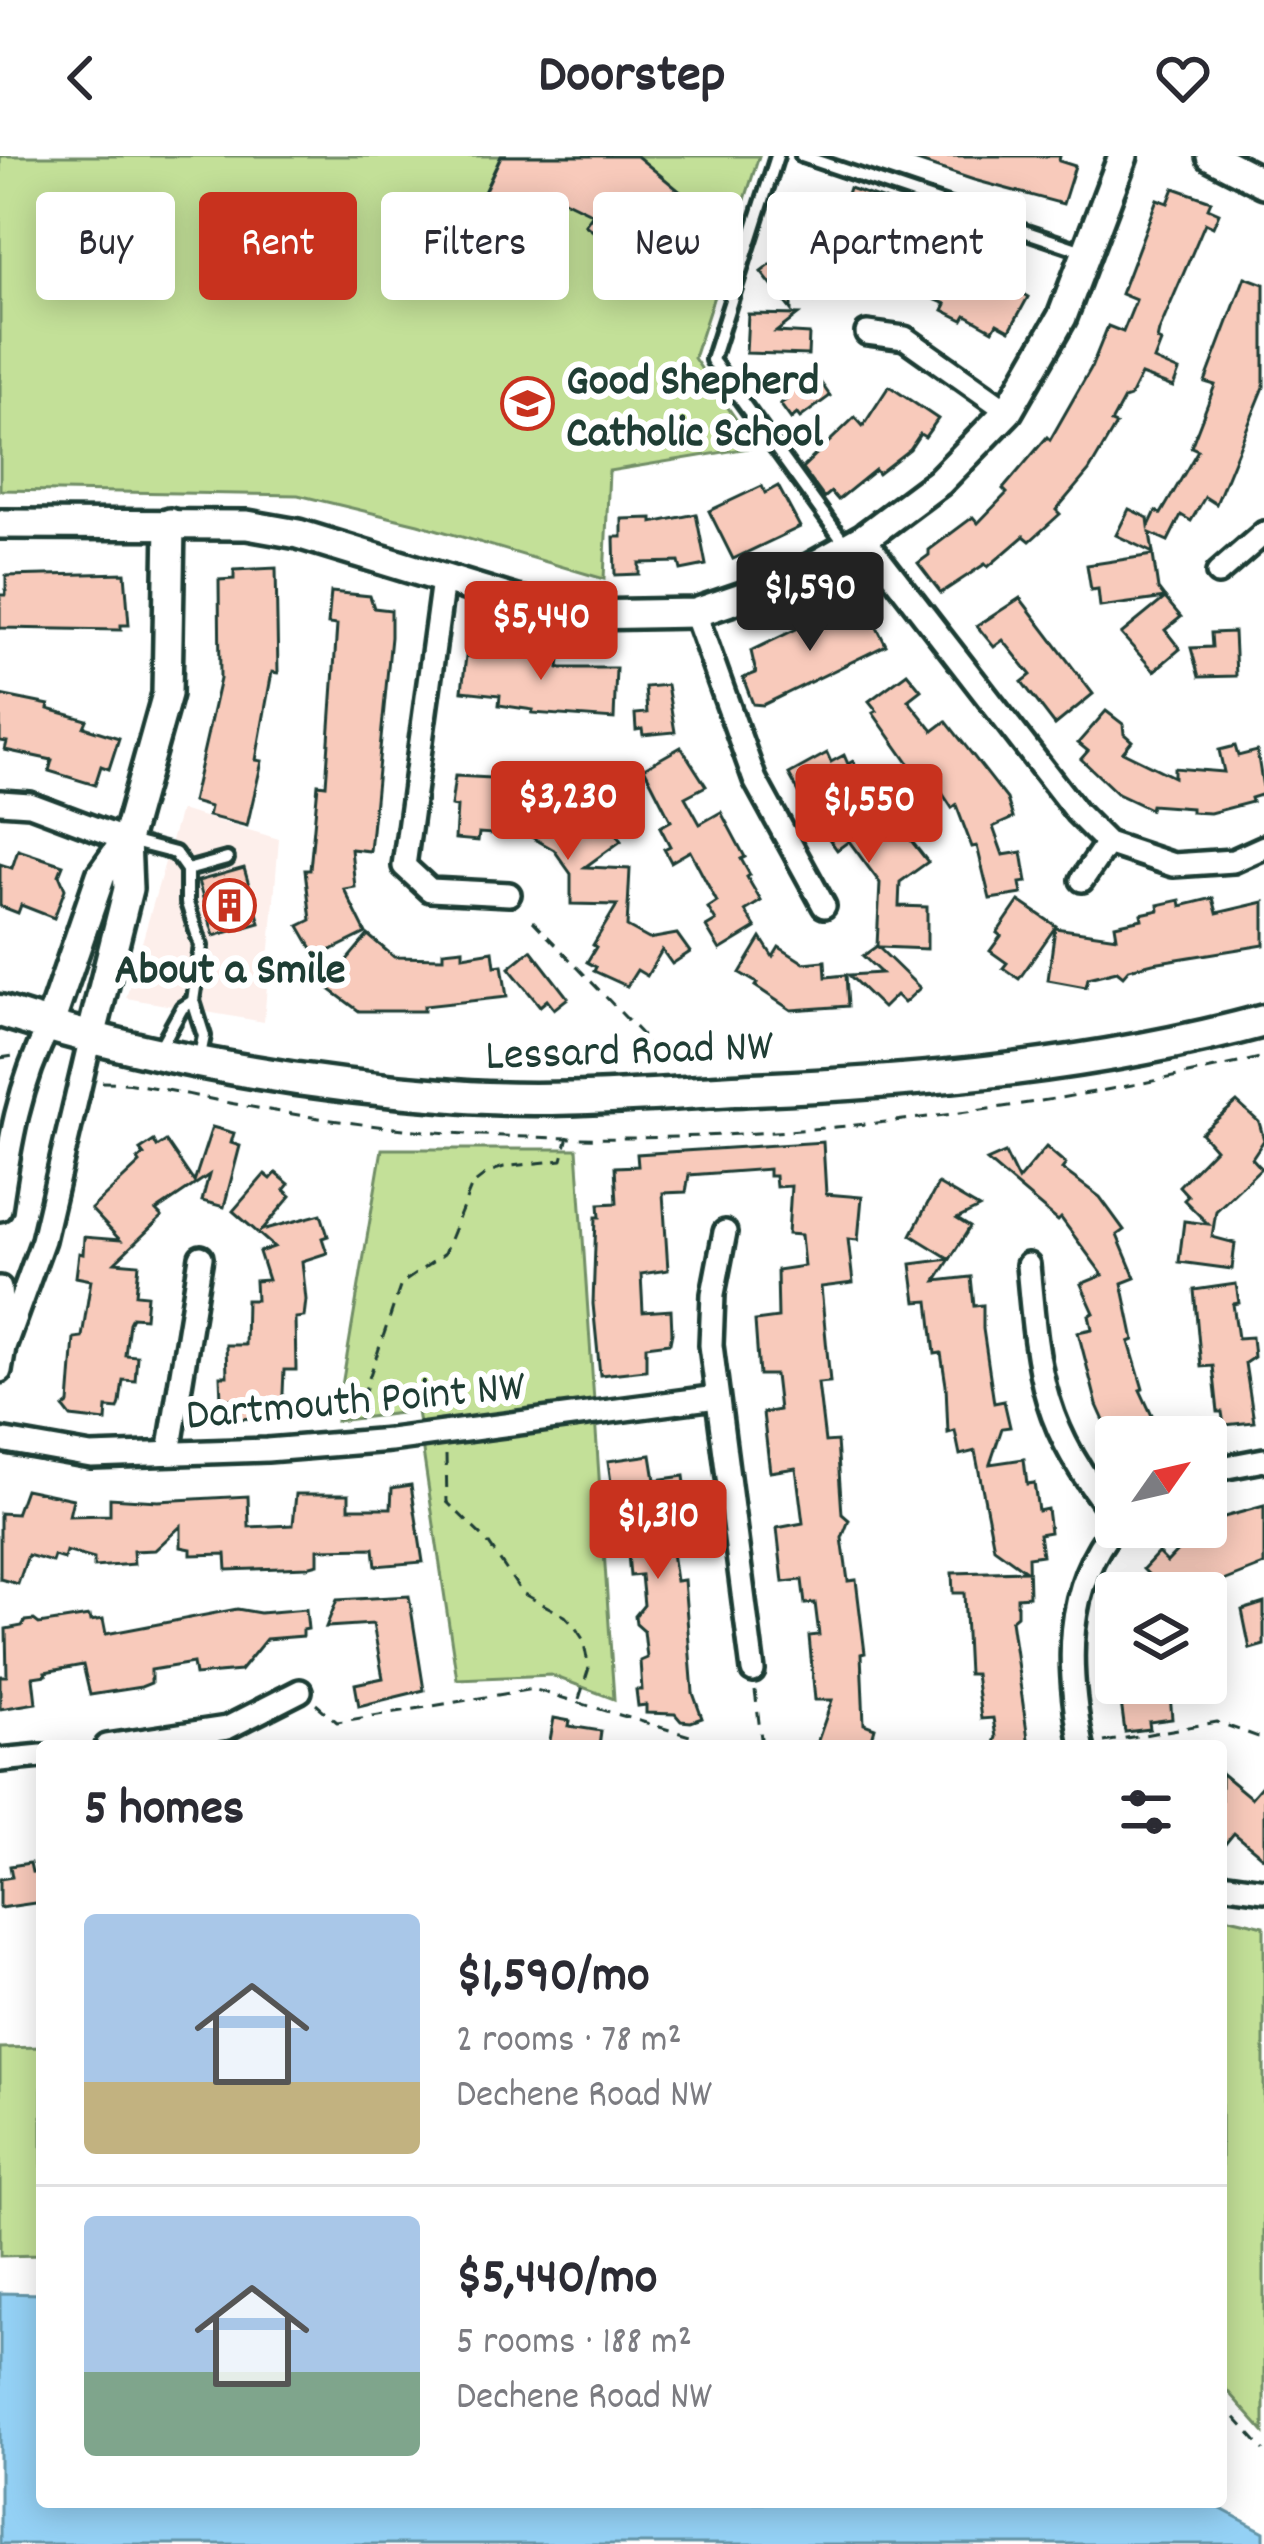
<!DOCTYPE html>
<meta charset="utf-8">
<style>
:root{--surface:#fff;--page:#f7f7f7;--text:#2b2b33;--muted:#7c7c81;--line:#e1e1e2;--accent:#c8321e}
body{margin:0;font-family:Dekko,sans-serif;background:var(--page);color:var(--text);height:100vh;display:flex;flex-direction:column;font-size:45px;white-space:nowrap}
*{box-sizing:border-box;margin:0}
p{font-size:39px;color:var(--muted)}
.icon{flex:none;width:66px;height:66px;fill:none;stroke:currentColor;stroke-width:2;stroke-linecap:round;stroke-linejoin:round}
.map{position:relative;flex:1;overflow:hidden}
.drawer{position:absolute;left:36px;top:1584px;width:1191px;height:768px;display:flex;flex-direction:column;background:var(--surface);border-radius:12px;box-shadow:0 6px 30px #0003}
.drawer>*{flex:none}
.guide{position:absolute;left:36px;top:36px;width:1194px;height:108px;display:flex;gap:24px}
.needle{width:78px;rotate:56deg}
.buttons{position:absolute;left:1095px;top:1260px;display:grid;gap:24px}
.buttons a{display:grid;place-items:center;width:132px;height:132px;border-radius:12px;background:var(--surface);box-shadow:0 6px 30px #0003;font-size:60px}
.price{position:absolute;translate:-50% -102px;padding:0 27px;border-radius:12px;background:var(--accent);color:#fff;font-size:39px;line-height:78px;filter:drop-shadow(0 3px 6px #0008)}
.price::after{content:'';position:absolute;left:50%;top:72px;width:36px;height:27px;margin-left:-18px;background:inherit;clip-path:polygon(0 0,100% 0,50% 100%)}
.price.active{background:#222;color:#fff}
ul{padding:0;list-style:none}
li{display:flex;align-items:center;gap:36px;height:300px;padding:0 48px}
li+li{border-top:3px solid var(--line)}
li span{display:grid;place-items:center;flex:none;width:336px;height:240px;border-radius:12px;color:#555}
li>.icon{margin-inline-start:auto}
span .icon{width:144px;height:144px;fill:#fffc;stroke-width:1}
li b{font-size:51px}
h2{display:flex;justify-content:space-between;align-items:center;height:144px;padding:0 48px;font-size:51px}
.tag{padding:0 42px;border-radius:12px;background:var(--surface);box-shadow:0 6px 30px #0003;font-size:42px;line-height:108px}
.tag.active{background:var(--accent);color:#fff}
header{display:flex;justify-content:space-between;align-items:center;height:156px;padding:0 48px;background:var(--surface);font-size:54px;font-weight:700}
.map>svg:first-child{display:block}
.built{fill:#fdefeb}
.green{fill:#c3e098;stroke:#718e66;stroke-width:3}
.water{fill:#94d1f5;stroke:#6596a8;stroke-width:3}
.building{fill:#f8cabb;stroke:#1f3d34;stroke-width:3}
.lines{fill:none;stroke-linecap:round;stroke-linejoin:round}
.service-casing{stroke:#1f3d34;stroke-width:20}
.minor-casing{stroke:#1f3d34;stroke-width:30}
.tertiary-casing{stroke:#1f3d34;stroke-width:36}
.secondary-casing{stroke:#1f3d34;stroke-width:39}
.path{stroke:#1f3d34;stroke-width:3;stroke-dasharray:12 9;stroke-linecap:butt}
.service{stroke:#fff;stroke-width:10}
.minor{stroke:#fff;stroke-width:21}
.tertiary{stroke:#fff;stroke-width:27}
.secondary{stroke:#fff;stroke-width:30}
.labels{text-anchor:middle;stroke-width:12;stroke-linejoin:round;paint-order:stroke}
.poi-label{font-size:45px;font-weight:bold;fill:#1f3d34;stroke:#fff;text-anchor:start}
.street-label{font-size:45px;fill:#1f3d34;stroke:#fff}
</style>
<header><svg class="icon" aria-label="back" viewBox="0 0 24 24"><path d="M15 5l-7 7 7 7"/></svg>Doorstep<svg class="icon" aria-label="heart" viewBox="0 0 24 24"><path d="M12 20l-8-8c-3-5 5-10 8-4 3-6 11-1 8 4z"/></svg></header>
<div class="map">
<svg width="1264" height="2388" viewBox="0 0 1264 2388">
<rect width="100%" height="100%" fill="#fff"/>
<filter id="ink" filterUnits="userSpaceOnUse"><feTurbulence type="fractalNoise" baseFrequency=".00833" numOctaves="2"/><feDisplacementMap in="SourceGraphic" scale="24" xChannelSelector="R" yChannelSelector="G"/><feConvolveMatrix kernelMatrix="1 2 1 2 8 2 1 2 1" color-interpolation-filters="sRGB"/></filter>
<g filter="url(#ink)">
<path class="built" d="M180 654 279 683 264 866 126 842Z"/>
<g class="green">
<path d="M0 0H759L694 202 755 291 609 315 604 423 418 368 298 339 0 334Z"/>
<path d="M382 993H577L614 1543 551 1519 457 1523 417 1255 336 1265Z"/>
<path d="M1221 1760 1264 1770V2276L1221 2228Z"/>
<path d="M42 1891V2099L0 2100V1892Z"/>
</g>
<path class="water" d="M0 2137 42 2138V2346H1208L1264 2376V2388H0Z"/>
<g class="building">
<path d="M501 0H637L688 42 635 107 585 69 593 58 562 43 543 84 476 53Z"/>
<path d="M912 0H1060L1059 5 1075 10 1063 48 974 24 911 3Z"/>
<path d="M849 32 953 68 943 91 988 113 982 125 1009 139 1013 132 1028 141 1010 174 997 167 993 174 966 159 963 164 943 154 946 148 901 129 905 119 884 111 856 123 853 116 839 127 818 76 826 73 823 64 841 56Z"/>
<path d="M1174 32 1211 45 1208 52 1219 57 1213 71 1205 67 1159 175 1157 184 1161 186 1154 204 1179 215 1173 231 1141 219 1130 241 1124 243 1111 267 1116 269 1089 315 1056 354 1060 358 1030 385 1024 380 988 411 985 408 941 437 918 407 929 399V394L973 361 978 367 1007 337 1003 333 1047 281 1050 284 1091 212 1108 170 1123 176 1136 144 1121 138 1157 43 1168 47Z"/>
<path d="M795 90 829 135 815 146 791 114V154L761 116Z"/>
<path d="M1245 121 1264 128V231L1216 348 1205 341 1191 365 1181 359 1168 385 1150 377 1153 397 1116 379 1129 353 1148 362 1149 370 1156 355 1161 358 1198 294 1191 291 1215 229 1205 226Z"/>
<path d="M748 158 798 159 776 176 809 178 808 199 746 197Z"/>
<path d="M812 214 830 240 800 262 797 258 791 263 780 248 786 244 781 237Z"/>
<path d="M889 230 938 263 925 281 920 278 910 293 878 318 875 314 838 344 831 336 824 342 802 312 855 261 863 270Z"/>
<path d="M762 330 765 337 778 330 800 371 733 403 709 355Z"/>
<path d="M696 358 706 409 681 414 679 406 639 407V418L615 419 614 381H622V363L652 362V367Z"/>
<path d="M1153 399 1158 433 1165 442 1100 451 1098 433 1091 434 1087 409Z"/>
<path d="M276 412 278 517 272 516 267 543 256 604 262 605 247 670 208 660 210 651 192 646 220 523 219 424 234 423V414Z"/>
<path d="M125 417 129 469H121V474L0 472V439H6V420Z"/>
<path d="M331 436 370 440 374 452 391 454V481L370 695 351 693 355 731 344 733 366 777 317 801 299 770 311 764 305 714H310L318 628 326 629 337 469 328 468Z"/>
<path d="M1020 442 1093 538 1055 569 1022 526 1031 519 1003 484 994 491 977 470Z"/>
<path d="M1165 442 1181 461 1165 474 1180 493 1154 515 1121 478Z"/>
<path d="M848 448 859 469 872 462 886 489 763 549 753 548 743 522 756 517 751 495Z"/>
<path d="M1234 476 1236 520 1199 521 1191 492 1212 491 1211 477Z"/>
<path d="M478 487 500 489 499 494 560 503 559 512H616L614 563 532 557 533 554 499 549 500 539 462 535 466 500 473 501Z"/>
<path d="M907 517 921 534 908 544 933 575 946 565 1007 643 1013 662 993 671 1003 699 1022 696 1027 726 1020 727 1022 738 990 743 977 690 972 691 956 649 952 652 925 611 916 618 873 557 877 555 869 545Z"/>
<path d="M667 529 675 576 643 579 642 573 636 574 635 558 647 557 645 531Z"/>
<path d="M0 539 49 549 48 553 87 564 84 571 119 582 109 613 101 610 95 629 49 615 52 604 5 594 7 586 0 585Z"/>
<path d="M1106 555 1123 568 1124 578 1132 585 1123 596 1174 621V612L1224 616 1219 594 1235 590 1238 600 1257 595 1264 638 1251 642 1252 646 1210 657 1191 656V652L1151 649 1150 653 1118 638 1081 603 1088 595 1078 587Z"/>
<path d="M681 591 706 630 685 641 700 668 721 656 745 701 741 703 750 719 747 721 761 745 745 755 756 772 720 794 706 771 716 765 708 752 717 746 690 695 671 706 664 693 670 690 660 671 671 665 644 612Z"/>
<path d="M827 597 831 606 844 599 848 608 853 605 864 626 855 631 892 680 902 673 928 706 900 726 899 750 927 751V793L878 791 920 832 904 847 896 839 883 852 849 819 881 817 863 800 877 790 880 727 849 685 837 694 811 658 789 618Z"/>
<path d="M455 620 526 624 523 675 552 625 576 638 571 647 595 661 600 657 621 685 585 711 630 713 627 771 649 783 677 778 690 796 672 808 662 794 647 820 637 814 627 830 594 815 596 811 587 806 596 791 593 789 617 749 571 748V718L554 694 507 667V679L479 677 478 685 455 683 457 651 451 650Z"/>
<path d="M18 694 63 709 59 719 65 733 54 762 21 749 18 757 0 750V708L12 712Z"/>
<path d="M244 712 260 767 214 780 198 725Z"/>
<path d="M1213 742 1217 757 1264 746V789L1153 807 1129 813 1123 820 1117 815 1088 822 1086 831 1048 824 1055 772 1117 781 1115 769 1142 763 1141 758 1159 754 1158 749 1180 744 1181 750Z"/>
<path d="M1019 745 1056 770 1019 823 1003 812 1007 807 990 795 1001 780 997 777Z"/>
<path d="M368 779 394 801 443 802V795L463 793V800L493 795 495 810 502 809 507 841 424 850V855H359L325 830Z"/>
<path d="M761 782 773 801 779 791 804 807 825 805 826 821 846 819 848 850 791 854 755 830 757 827 740 817Z"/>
<path d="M531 794 568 842 554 853 547 844 540 850 509 812Z"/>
<path d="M1237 946 1259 966 1264 984 1252 1002 1261 1012 1216 1055 1212 1081 1235 1087 1232 1113 1179 1106 1184 1065 1208 1068 1184 1044 1188 1040 1179 1030 1215 993 1201 977Z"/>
<path d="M212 971 234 977 231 987 240 990 224 1051 202 1045 209 1019 156 1055 162 1061 115 1106 139 1108 136 1138 147 1139 145 1162 132 1161 129 1167 125 1199 137 1200 135 1225 123 1224 120 1247 118 1253 107 1252 106 1265 71 1261 64 1252 69 1248 74 1182 82 1181 91 1124 76 1121 79 1097 83 1098 84 1081 120 1084 91 1053 140 1007 138 1004 144 999 140 994 154 985 157 991 166 985 194 1026Z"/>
<path d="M823 986 826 1038 862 1041 858 1084 848 1083 853 1127 821 1131 830 1226 818 1227 825 1286 837 1285 842 1358 849 1364 842 1382 848 1425 856 1424 865 1497 861 1498 864 1568 875 1572 870 1590H816L832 1544H815L809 1480 819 1479 815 1447 805 1448 802 1424 783 1426 777 1372 803 1367 796 1312 770 1316 763 1257 779 1254 775 1219H759L755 1165 778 1162 777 1114 804 1110 801 1079 788 1078 791 1030 776 1031 775 1020H769V1013L689 1019 686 1036 663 1037 668 1114 641 1118 643 1156 671 1154 672 1177 670 1187 646 1190V1214L600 1219 593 1148 596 1061H600L599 1048 617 1047 615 1011 638 1010 637 998Z"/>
<path d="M1046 991 1066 1008 1062 1013 1100 1041 1124 1074 1117 1079 1135 1122 1122 1127 1134 1184 1129 1186 1143 1233 1140 1234 1162 1281 1110 1278 1097 1249 1078 1176 1092 1173 1089 1159 1094 1157 1081 1128 1103 1119 1061 1062 1058 1065 987 1005 1005 997 1018 1024Z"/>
<path d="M276 1017 289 1028 284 1034 291 1040 262 1074 321 1058 328 1080 322 1082 327 1097 302 1105 306 1144 304 1161 295 1162 296 1214H284L282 1261 233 1263 232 1243 221 1244 220 1220H227L226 1189H245L246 1144H256L255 1125 268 1124 259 1096 274 1091 233 1055 265 1018 271 1023Z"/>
<path d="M938 1028 979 1052 957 1063 970 1071 950 1103 911 1079Z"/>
<path d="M950 1103 936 1125 971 1121 974 1150 983 1149V1173L994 1247 1004 1245 1010 1271 1002 1272 990 1308 1024 1303 1027 1328 1034 1327 1038 1355 1047 1353 1050 1376 1039 1378 1042 1399 1028 1401 1029 1440 1017 1441V1459L1011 1464 1029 1590H993L996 1581 993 1562 981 1563 975 1518H968L964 1437H953L952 1417 1026 1415 994 1392 975 1295 960 1299 955 1275 948 1277 946 1229 941 1197 935 1198 929 1145 916 1146 911 1108Z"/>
<path d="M1236 1128 1239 1147 1233 1148 1238 1182 1252 1181 1254 1201 1245 1207 1254 1266 1224 1269 1222 1256H1218L1213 1210 1201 1211 1194 1134Z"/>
<path d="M651 1299 655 1324 684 1320 693 1386 671 1389 676 1425 684 1424 693 1537 702 1562 691 1566 681 1565 675 1558 646 1557V1549L638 1550 636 1534H642L640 1505 647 1502 644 1475 636 1468 635 1460 644 1449 641 1419 630 1420 624 1354 615 1355 608 1305Z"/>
<path d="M411 1329 423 1406 376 1410 374 1392 318 1393V1408L307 1411 227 1414 226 1398 191 1399V1393L181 1391V1370L155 1394 133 1395 134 1408 94 1411V1403L66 1395 64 1403 54 1400 52 1406 28 1399 18 1428 0 1423V1357L16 1358 25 1333 73 1343 69 1360 110 1359V1342L158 1345 248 1340 249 1371 293 1369 296 1338H349V1352H391L392 1332Z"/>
<path d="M1264 1350V1409L1193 1437H1146L1156 1426 1143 1413 1158 1397 1167 1406 1184 1388 1183 1384 1206 1376V1366Z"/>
<path d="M409 1440 424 1534 359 1550 355 1528 383 1522 373 1468 326 1471 337 1444Z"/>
<path d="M1264 1447V1489L1250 1493 1242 1454Z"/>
<path d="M237 1453 260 1457 306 1453 308 1473 303 1474V1480L266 1483 240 1515 195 1519 193 1507 151 1514V1527L141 1531 90 1539 83 1509 45 1516 46 1519 33 1521 36 1547 0 1553V1520H7L6 1473 22 1470 25 1465 34 1464 39 1468 89 1460 90 1465 103 1463 106 1478Z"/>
<path d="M1169 1527 1172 1563 1149 1566 1150 1573 1125 1576 1119 1531Z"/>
<path d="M554 1562 570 1565 569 1570 601 1575 599 1590H549Z"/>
<path d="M1221 1617 1251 1642 1264 1627V1702L1234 1677 1221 1693Z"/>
<path d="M30 1707 32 1716 42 1715V1746L0 1752V1723L12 1721 10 1710Z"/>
</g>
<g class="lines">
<defs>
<g id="service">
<path d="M777 0 712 204 845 388"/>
<path d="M802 0 1083 95"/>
<path d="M129 685 175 697 187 714V747L201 790 193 845 204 880 199 904"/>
<path d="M187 714 227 703"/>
<path d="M158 895 182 852 193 845"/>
</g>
<g id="minor">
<path d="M867 177 905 182 1008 255"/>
<path d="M864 382 1077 657 1107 687 1173 709 1233 705 1264 691"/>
<path d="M1218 417 1264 377"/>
<path d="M443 424 404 710 430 734 509 738"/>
<path d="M695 457 755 624 824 750"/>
<path d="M0 646 30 648 126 684"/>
<path d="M1082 724 1107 687"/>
<path d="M0 1053C9 989 19 928 49 870"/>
<path d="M725 1076 713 1138 711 1189 753 1515"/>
<path d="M1028 1109C1038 1221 1042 1272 1116 1362"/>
<path d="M0 1132 3 1180"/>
<path d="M0 1215 4 1191 43 1084 91 881"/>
<path d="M0 1284 91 1300 267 1294 390 1284 717 1241"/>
<path d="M169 1297 201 1101"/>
<path d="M1206 1315 1264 1304"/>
<path d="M107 1590 227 1572 300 1535"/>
<path d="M1082 1590C1067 1512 1063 1432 1116 1368"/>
<path d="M0 1604 42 1600"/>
<path d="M1221 1728 1264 1734"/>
</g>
<g id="tertiary">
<path d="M1211 0 1264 27"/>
<path d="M0 368 247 369 298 378 517 445 586 459 695 457 784 427 864 382 939 326 1008 255 1062 161 1123 0"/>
<path d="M49 870 101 719 126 684 167 538 170 367"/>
<path d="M91 881 128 733 126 684"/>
</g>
<path id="secondary" d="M0 855C146 902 301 929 454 940 552 948 654 938 753 933 923 926 1098 910 1264 865"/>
</defs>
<use href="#service" class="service-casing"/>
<use href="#minor" class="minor-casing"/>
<use href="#tertiary" class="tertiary-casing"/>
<use href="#secondary" class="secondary-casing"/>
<g class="path">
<path d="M533 765 647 884 652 901"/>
<path d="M0 902 14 900"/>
<path d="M102 926C143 926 191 940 235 948 306 961 379 972 451 977 713 996 1009 961 1264 901"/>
<path d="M360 1263 366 1231 401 1128 444 1098 472 1029 489 1016 504 1011 562 1004 568 980"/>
<path d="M446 1299 447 1346 486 1384 522 1437 565 1460 575 1471 583 1483 589 1512 579 1543"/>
<path d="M755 1535 762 1590"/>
<path d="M316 1548 337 1566 533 1533 723 1590"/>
<path d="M1104 1586 1217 1566 1264 1583"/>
<path d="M1221 2246 1264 2294"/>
</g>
<use href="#service" class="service"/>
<use href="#minor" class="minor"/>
<use href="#tertiary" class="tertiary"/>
<use href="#secondary" class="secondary"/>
</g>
</g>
<defs>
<symbol id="school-ring" viewBox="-11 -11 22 22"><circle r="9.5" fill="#fff" stroke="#c8321e" stroke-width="1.5"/><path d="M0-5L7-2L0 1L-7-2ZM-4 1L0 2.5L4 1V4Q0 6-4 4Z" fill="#c8321e"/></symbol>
<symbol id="building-ring" viewBox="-11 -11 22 22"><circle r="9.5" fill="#fff" stroke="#c8321e" stroke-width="1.5"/><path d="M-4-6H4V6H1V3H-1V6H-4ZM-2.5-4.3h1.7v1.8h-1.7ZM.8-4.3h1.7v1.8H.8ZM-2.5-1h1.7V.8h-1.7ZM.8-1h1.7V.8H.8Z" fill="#c8321e"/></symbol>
</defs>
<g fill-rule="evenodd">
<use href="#school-ring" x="498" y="218" width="59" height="59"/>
<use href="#building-ring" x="200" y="720" width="59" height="59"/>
</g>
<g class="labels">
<g class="poi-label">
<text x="566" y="237">Good Shepherd<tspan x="566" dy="52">Catholic School</tspan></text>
<text x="230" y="826" text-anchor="middle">About a Smile</text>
</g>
<g class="street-label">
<text transform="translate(629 891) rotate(-2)" y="16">Lessard Road NW</text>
<text transform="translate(355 1241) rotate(-5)" y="16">Dartmouth Point NW</text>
</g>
</g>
</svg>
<div class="buttons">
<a><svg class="needle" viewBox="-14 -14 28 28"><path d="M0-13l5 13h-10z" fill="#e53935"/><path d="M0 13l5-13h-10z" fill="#7c7c81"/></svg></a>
<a><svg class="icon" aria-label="layers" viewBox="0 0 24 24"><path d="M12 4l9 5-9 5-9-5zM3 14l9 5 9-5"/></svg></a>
</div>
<b class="price active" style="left:810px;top:498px">$1,590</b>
<b class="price" style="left:541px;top:527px">$5,440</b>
<b class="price" style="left:568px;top:707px">$3,230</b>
<b class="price" style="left:869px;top:710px">$1,550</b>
<b class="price" style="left:658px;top:1426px">$1,310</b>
<div class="guide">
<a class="tag">Buy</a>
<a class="tag active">Rent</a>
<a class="tag">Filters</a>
<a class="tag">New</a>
<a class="tag">Apartment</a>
</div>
<section class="drawer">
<h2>5 homes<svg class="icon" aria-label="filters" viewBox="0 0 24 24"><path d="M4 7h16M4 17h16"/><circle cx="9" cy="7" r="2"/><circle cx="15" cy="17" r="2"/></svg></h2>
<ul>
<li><span style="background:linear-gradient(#a9c7e8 70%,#c2b280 0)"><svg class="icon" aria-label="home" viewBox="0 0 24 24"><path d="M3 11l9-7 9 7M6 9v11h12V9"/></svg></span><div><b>$1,590/mo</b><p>2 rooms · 78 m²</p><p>Dechene Road NW</p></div></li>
<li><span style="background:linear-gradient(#a9c7e8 65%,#7fa58c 0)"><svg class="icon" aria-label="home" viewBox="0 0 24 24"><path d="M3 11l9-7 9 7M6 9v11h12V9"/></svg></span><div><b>$5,440/mo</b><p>5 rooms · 188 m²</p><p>Dechene Road NW</p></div></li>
</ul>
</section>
</div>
